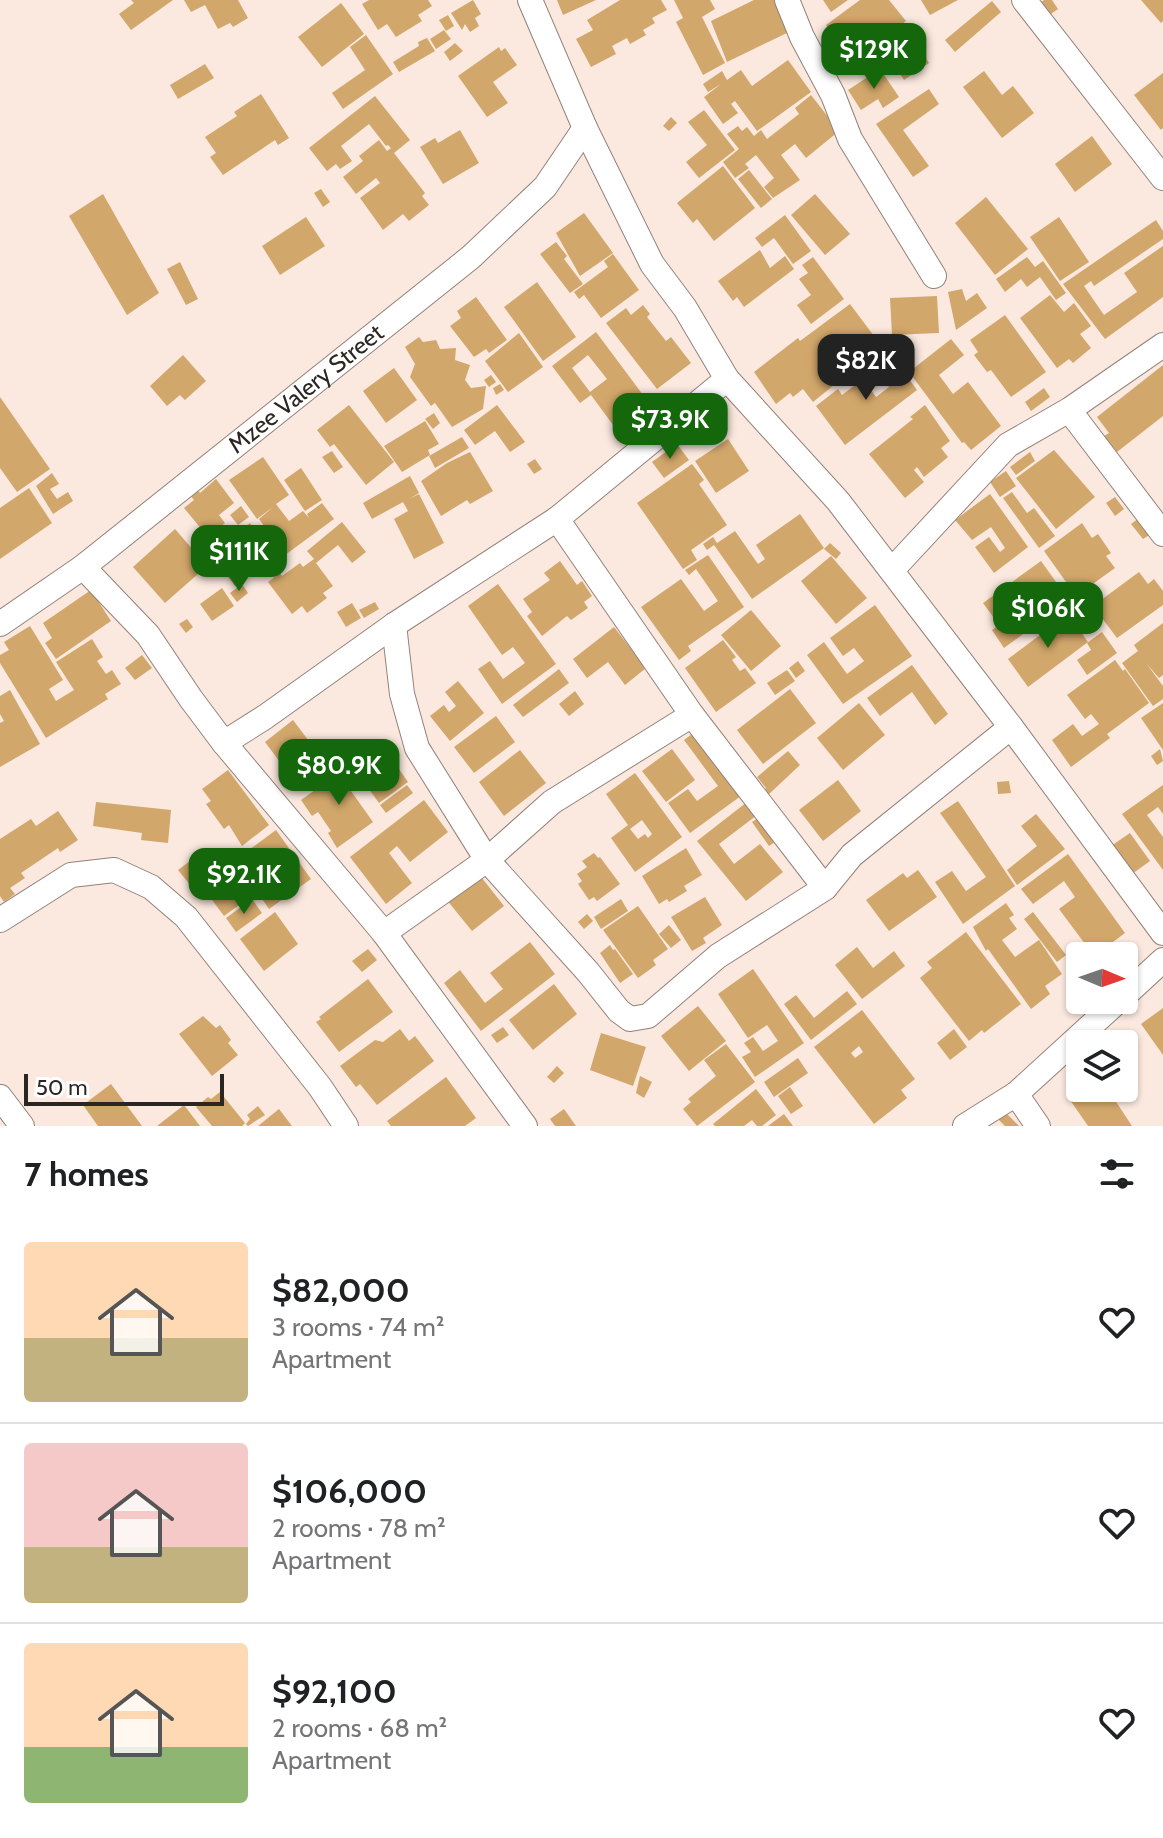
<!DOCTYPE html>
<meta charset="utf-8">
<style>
:root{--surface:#fff;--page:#f2f2f2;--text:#202124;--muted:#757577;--line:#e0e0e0;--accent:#14680b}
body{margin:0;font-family:Cabin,sans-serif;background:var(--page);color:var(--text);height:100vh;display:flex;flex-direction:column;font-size:30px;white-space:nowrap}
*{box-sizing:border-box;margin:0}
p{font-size:26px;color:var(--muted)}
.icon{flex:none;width:44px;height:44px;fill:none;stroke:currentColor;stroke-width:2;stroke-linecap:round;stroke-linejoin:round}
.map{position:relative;height:1126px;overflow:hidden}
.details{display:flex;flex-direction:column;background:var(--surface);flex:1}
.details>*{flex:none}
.needle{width:52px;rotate:92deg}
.fabs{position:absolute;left:1066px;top:942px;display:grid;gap:16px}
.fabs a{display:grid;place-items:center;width:72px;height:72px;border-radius:8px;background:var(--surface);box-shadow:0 2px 6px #0004;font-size:40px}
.scale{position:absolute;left:24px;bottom:20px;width:200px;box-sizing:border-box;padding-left:8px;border:4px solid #2c2622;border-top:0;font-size:22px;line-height:28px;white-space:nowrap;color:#2c2622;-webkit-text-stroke:6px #fff;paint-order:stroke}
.price{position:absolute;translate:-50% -68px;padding:0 18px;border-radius:16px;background:var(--accent);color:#fff;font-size:26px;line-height:52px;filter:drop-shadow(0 2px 4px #0008)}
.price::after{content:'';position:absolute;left:50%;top:48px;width:24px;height:18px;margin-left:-12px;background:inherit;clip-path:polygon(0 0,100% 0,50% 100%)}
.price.on{background:#222;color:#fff}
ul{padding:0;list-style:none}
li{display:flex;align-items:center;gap:24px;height:200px;padding:0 24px}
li+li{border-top:2px solid var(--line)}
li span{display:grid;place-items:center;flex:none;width:224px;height:160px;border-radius:8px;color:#555}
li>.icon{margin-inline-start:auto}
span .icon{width:96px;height:96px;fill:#fffc;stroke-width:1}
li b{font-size:34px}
h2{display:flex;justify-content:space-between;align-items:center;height:96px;padding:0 24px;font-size:34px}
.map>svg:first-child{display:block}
.building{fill:#d2a76b;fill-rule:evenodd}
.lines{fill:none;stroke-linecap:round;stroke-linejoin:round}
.minor-casing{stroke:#93827a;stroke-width:26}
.minor{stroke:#fff;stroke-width:24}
.labels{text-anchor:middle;stroke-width:6;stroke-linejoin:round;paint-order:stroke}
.street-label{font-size:24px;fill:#2c2622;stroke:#fff}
</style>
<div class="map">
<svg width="1163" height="1126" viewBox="0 0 1163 1126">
<rect width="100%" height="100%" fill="#fbe9df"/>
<g class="building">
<path d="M131 0H173L131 30 119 14 134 3Z"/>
<path d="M184 0H238L248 18 233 27 230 23 218 29 205 5 191 12Z"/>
<path d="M369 0H428L432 6 418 15 422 21 396 37 387 24 378 30 362 4Z"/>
<path d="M473 0 481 14 475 18 479 26 470 32 465 24 462 30 451 13Z"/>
<path d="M557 0H596L563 15Z"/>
<path d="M620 0H661L667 10 652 18 655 23 643 30 646 35 630 44 627 38 612 46 616 54 591 67 576 39 593 30 587 20Z"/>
<path d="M674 0H710L715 9 702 17 725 63 703 75 676 22 683 18Z"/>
<path d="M754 0H774L789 32 727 62 711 21Z"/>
<path d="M823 0H848L831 12Z"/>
<path d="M860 0H889L906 21 858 57 856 54 849 60 826 25Z"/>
<path d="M921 0H958L930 15Z"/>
<path d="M1044 0H1052L1058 9 1048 16 1040 3Z"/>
<path d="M1141 0H1163V21L1161 23Z"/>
<path d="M992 1 1001 12 955 52 945 40Z"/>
<path d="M341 3 364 34 322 67 298 37Z"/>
<path d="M448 15 454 26 446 31 439 20Z"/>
<path d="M905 26 929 63 904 80 887 54 896 48 889 37Z"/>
<path d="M444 30 451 39 436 49 430 39Z"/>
<path d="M366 35 393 74 343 109 332 93 365 70 350 47Z"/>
<path d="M427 38 435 51 399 72 393 62 419 46 418 42Z"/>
<path d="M455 43 463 51 450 61 444 52Z"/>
<path d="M499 47 501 51 505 48 517 65 493 82 508 103 487 117 458 76Z"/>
<path d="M788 60 811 92 757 131 735 101 731 104 738 113 723 124 704 97 721 84 708 92 703 84 722 71 727 80 741 70 752 86Z"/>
<path d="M205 64 214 78 178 99 170 85Z"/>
<path d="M880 69 899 97 883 108 878 99 861 110 848 90Z"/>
<path d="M984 71 1002 95 1013 86 1034 113 1002 138 963 87Z"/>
<path d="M1163 73V128L1161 130 1134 95Z"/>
<path d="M929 89 939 104 903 130 929 166 913 177 876 124Z"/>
<path d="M261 94 289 138 278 145 275 140 223 175 210 157 216 153 205 137 237 116 234 112Z"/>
<path d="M811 95 839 131 806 158 795 144 781 155 800 180 773 198 764 187 774 178 756 155 745 164 749 168 735 178 723 162 739 149 727 134 738 126 742 131 747 127 754 136 761 130 767 139 799 114 795 108Z"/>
<path d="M375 96 410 140 394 153 425 193 422 196 429 205 409 221 403 214 383 230 360 198 380 183 376 178 356 194 343 177 363 161 359 156 379 140 387 151 391 148 388 145 386 146 369 124 341 146 352 161 340 169 336 164 327 171 309 148Z"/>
<path d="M704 110 735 150 699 178 686 162 707 145 688 122Z"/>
<path d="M671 117 677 123 669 131 663 126Z"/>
<path d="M460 130 479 163 443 184 420 147 435 138 438 143Z"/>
<path d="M1092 136 1112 164 1075 192 1055 164Z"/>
<path d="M723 166 755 208 714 241 697 219 693 223 677 203Z"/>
<path d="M749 170 772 199 761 208 738 179Z"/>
<path d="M321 189 330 202 323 207 314 193Z"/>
<path d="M103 194 159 293 127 315 69 216Z"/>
<path d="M815 194 850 234 825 255 791 215Z"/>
<path d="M986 197 1028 249 995 275 955 223Z"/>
<path d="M584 213 613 253 580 276 556 233Z"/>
<path d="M785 215 811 251 793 264 774 238 762 247 755 238Z"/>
<path d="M306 217 325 246 280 275 262 246Z"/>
<path d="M1059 217 1089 262 1060 281 1030 237Z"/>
<path d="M1156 220 1163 231V239L1094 286 1091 281 1084 286 1104 315 1137 292 1124 273 1163 246V297L1105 339 1063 284Z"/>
<path d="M556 242 567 256 564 259 583 284 570 293 540 254Z"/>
<path d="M760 250 770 268 785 256 794 269 744 307 737 297 733 301 718 281Z"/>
<path d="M613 254 639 290 601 318 584 295 579 299 574 292 608 267 604 261Z"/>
<path d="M813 257 844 299 811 324 797 305 811 295 799 279 808 273 802 265Z"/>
<path d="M1027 257 1035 267 1043 261 1066 293 1056 300 1040 277 1027 287 1021 279 1005 292 996 279Z"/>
<path d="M180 262 198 299 186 305 167 269Z"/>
<path d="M537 282 576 337 543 361 504 307Z"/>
<path d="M962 289 966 301 977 293 987 308 956 330 948 292Z"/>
<path d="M1050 295 1064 312 1074 303 1091 326 1080 334 1091 348 1073 363 1069 359 1057 368 1020 318Z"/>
<path d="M937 296 939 333 892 335 890 298Z"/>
<path d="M476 297 507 340 489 353 486 349 474 357 450 326 461 318 457 311Z"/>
<path d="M850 304 886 352 858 373 845 355 823 371 834 385 813 402 803 389 793 397 790 393 776 404 754 372 798 338 800 341Z"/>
<path d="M643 305 650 314 647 317 666 341 671 337 691 363 657 389 606 323 626 308 631 315Z"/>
<path d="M1005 315 1046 372 1011 397 991 370 987 372 974 355 978 352 970 340Z"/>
<path d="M596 332 649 403 616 429 591 395 580 403 552 366ZM588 355 607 379 590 392 572 368Z"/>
<path d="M519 333 543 367 508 392 485 361Z"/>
<path d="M419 337 423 342 436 340 440 349 456 348 455 360 470 365 465 380 471 388 486 386 483 409 452 427 435 403 431 406 410 377 415 364 405 347Z"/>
<path d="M951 339 964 355 939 375 953 394 968 382 1001 426 971 450 964 442 962 443 909 372Z"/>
<path d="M890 353 917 390 845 445 816 406 838 389 842 395 863 379 876 397 889 387 874 366Z"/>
<path d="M183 355 206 381 185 400 180 395 167 406 150 386Z"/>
<path d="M1163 365V416L1117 452 1104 436 1109 433 1097 417Z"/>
<path d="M394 368 417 400 386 423 363 391Z"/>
<path d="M491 375 496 382 489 387 484 380Z"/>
<path d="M500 384 504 390 496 395 493 388Z"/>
<path d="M1044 388 1050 397 1031 411 1025 402Z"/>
<path d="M0 397 50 469 17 492 0 468Z"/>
<path d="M349 405 394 462 366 485 334 444 330 447 317 430Z"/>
<path d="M497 405 525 442 510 452 495 431 475 445 464 430Z"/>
<path d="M925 405 950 441 941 448 948 457 924 477 917 467 914 470 924 482 905 498 869 454 913 419 910 417Z"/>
<path d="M434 413 440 423 433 429 425 419Z"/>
<path d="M425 421 439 444 428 450 430 455 402 472 384 446Z"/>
<path d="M462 437 469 448 435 468 429 456Z"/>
<path d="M728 439 749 471 716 493 695 461Z"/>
<path d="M677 444 689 460 664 478 652 462Z"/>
<path d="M1054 450 1095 497 1056 529 1016 478Z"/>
<path d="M332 451 343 467 334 473 322 457Z"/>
<path d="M470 452 493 491 470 504 467 500 441 516 421 481 447 463Z"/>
<path d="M1030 452 1035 461 1016 475 1010 467Z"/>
<path d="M263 457 289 495 276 504 289 521 303 511 309 518 307 514 322 503 334 519 285 555 259 519 273 507 257 519 229 480Z"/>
<path d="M535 459 542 469 534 474 527 464Z"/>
<path d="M692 464 704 480 699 484 727 525 691 550 697 560 683 569 637 503Z"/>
<path d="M301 468 322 500 305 511 284 480Z"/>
<path d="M1006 471 1016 486 1000 497 990 482Z"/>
<path d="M52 473 59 484 50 489 57 499 68 492 73 501 53 514 36 486Z"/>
<path d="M410 476 419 493 409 499 419 494 444 543 414 559 394 519 408 511 403 502 372 519 363 503Z"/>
<path d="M216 479 234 503 219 515 225 523 208 537 184 508 194 500 190 495 197 489 200 493Z"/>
<path d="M29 488 52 523 0 559V508Z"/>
<path d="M1012 492 1027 513 1034 508 1055 536 1039 548 1003 498Z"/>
<path d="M990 494 1028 547 994 573 975 547 989 537 1000 552 1005 548 991 527 972 540 955 520Z"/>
<path d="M1115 497 1124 509 1115 516 1106 503Z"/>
<path d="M241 506 249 517 238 525 230 515Z"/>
<path d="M800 514 824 548 752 599 714 545 707 550 703 544 713 537 717 543 735 531 758 564 765 559 756 545Z"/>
<path d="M1139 518 1151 534 1143 539 1131 524Z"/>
<path d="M342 522 366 552 352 563 338 545 316 563 333 586 323 593 327 598 307 613 302 606 292 614 268 582 280 573 282 576 300 563 303 567 314 559 307 551Z"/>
<path d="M250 523 275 556 235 586 210 553Z"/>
<path d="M1082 523 1092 538 1098 534 1111 553 1106 556 1115 568 1076 596 1044 551Z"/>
<path d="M175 529 207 566 165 603 133 567Z"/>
<path d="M830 543 841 553 836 559 824 549Z"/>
<path d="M708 555 744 607 688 646 691 651 679 660 641 607 681 579 704 611 718 601 696 569 689 575 685 570Z"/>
<path d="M831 556 867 598 836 624 801 581Z"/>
<path d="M560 561 577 585 582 581 592 596 584 602 588 608 571 620 567 616 542 636 527 616 532 612 523 599 550 580 544 573Z"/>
<path d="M1041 561 1069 600 1004 648 992 630 999 625 983 603Z"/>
<path d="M1139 572 1148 584 1154 579 1163 591V605L1117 638 1093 606Z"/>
<path d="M242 584 248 593 237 602 230 593Z"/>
<path d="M498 584 556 664 502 704 478 669 490 661 503 679 525 663 513 647 502 655 468 606Z"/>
<path d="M222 588 234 606 212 621 200 604Z"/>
<path d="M91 590 111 621 56 659 45 643 52 638 43 623Z"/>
<path d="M375 602 379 609 364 618 359 610Z"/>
<path d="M352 603 361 618 346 627 337 612Z"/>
<path d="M875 605 912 656 843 704 807 655 824 642 847 674 864 661 854 648 843 656 830 638Z"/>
<path d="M751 610 781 646 751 671 721 635Z"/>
<path d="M1068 614 1088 642 1028 687 1008 659Z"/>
<path d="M187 619 193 627 186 633 179 624Z"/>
<path d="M1163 623V675L1159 678 1146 663 1163 686V699L1153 706 1122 663 1138 651 1134 645Z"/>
<path d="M30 626 63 680 49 689 56 701 74 690 56 662 92 639 103 657 97 661 106 674 112 670 121 684 105 694 108 699 46 738 0 663V655L9 650 4 642Z"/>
<path d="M614 627 646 668 625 685 608 662 587 678 573 659Z"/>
<path d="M1102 632 1117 653 1087 675 1077 660 1091 650 1087 643Z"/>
<path d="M723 640 736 657 732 660 740 671 745 668 756 683 716 712 685 668Z"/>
<path d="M142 655 152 668 135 680 125 668Z"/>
<path d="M1115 660 1123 671 1125 669 1149 703 1107 734 1110 738 1071 767 1052 740 1073 724 1082 736 1099 724 1091 714 1085 719 1067 695Z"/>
<path d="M798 661 805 671 796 678 789 668Z"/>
<path d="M912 665 948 714 935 725 912 692 880 716 867 698Z"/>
<path d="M559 669 569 683 523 717 513 705Z"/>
<path d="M787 670 795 681 775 695 767 683Z"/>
<path d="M458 681 484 713 450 741 430 716 444 705 449 712 456 706 445 692Z"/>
<path d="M790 689 816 723 763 764 737 730Z"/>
<path d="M10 690 40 744 0 767V723L4 721 0 714V696Z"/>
<path d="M575 691 584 704 569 716 559 704Z"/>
<path d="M859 703 885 735 843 770 817 738Z"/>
<path d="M1163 703V750L1141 718Z"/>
<path d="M496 716 515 742 474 773 454 747Z"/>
<path d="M293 720 318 753 322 750 330 762 297 785 265 742Z"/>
<path d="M699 729 745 793 690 833 668 803 688 789 697 801 718 786 684 740Z"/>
<path d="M383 746 408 782 379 803 353 767Z"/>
<path d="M672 749 695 780 666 802 642 771Z"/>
<path d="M1160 749 1163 761 1157 765 1151 756Z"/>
<path d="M520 750 546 783 504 816 479 782Z"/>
<path d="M788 751 800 765 768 795 764 791 766 788 757 777Z"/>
<path d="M349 766 362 784 351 791 373 822 337 848 328 833 331 831 318 812 312 816 301 800Z"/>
<path d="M228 770 269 825 242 846 229 825 224 829 206 804 211 801 202 789Z"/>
<path d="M635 773 682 837 635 872 611 838 628 825 606 794ZM642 820 652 834 648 838 645 834 638 839 630 829Z"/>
<path d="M838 780 861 811 823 841 799 810Z"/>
<path d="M1009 781 1011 793 998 794 997 782Z"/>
<path d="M407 785 413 793 386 813 380 805Z"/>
<path d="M1163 785V814L1158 807 1147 815 1163 837V870L1122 814Z"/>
<path d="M424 800 448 832 410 862 397 846 389 853 412 883 386 904 350 857Z"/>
<path d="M958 801 1015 886 963 924 935 882 952 871 966 891 986 877 940 813Z"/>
<path d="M96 802 171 810 168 843 141 840 142 833 93 826Z"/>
<path d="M747 802 757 815 719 844 734 864 760 844 783 872 746 901 697 841Z"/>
<path d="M58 811 78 840 60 852 58 848 21 873 25 878 10 888 15 894 4 902 0 896V839L31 819 36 826Z"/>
<path d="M766 813 781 838 769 846 752 822Z"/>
<path d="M1036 814 1065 849 1017 885 1007 870 1037 846 1021 826Z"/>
<path d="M276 830 311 879 269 909 258 893 285 873 273 856 258 866 269 883 224 916 201 885Z"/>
<path d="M1130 833 1150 861 1132 874 1111 846Z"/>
<path d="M686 848 702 875 684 886 687 891 669 902 667 899 659 904 642 876Z"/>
<path d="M594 853 598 858 600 857 620 884 597 901 594 897 589 900 578 884 582 881 577 874 587 867 582 861Z"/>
<path d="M1068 854 1125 933 1094 956 1059 909 1075 897 1064 881 1033 904 1021 889Z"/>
<path d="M190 861 202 878 191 886 178 870Z"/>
<path d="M918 870 937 897 889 931 866 900 903 873 907 878Z"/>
<path d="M478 873 504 906 472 931 446 899Z"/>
<path d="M705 897 722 925 703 938 706 943 692 951 671 917Z"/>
<path d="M252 899 262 913 236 932 226 918Z"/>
<path d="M621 899 628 911 601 929 594 917Z"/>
<path d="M1006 903 1014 915 1009 918 1017 929 1002 940 1015 957 1039 940 1062 974 1045 986 1050 994 1031 1009 988 949 986 951 973 927Z"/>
<path d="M638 906 668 949 653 960 656 965 638 978 603 930Z"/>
<path d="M275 912 298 944 264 971 240 939Z"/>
<path d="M1033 912 1066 955 1057 962 1024 919Z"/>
<path d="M587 914 593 921 584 929 578 922Z"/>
<path d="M669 925 681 940 671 948 659 934Z"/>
<path d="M966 932 1021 1004 984 1033 982 1030 969 1041 920 978 932 968 927 962Z"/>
<path d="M530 942 555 974 481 1031 444 983 460 970 485 1003 503 989 490 973Z"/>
<path d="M610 945 613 950 615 949 633 974 620 983 600 953Z"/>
<path d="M857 947 873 968 894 951 905 966 862 999 835 965Z"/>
<path d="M368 949 377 960 362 972 352 961Z"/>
<path d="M753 969 804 1043 755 1077 742 1057 751 1052 744 1043 753 1037 763 1051 778 1041 767 1025 748 1038 718 994Z"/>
<path d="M368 979 393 1012 339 1052 316 1022 321 1019 319 1017Z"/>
<path d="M554 984 577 1014 533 1050 509 1020Z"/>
<path d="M847 991 857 1004 811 1040 784 1004 796 995 814 1018Z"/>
<path d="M698 1006 726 1041 689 1071 661 1036Z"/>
<path d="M1163 1008V1055L1141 1024Z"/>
<path d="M862 1010 915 1079 901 1090 907 1098 874 1124 814 1047ZM859 1046 863 1052 855 1058 851 1053Z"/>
<path d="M203 1016 216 1028 220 1025 231 1040 228 1043 238 1055 212 1076 179 1034Z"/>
<path d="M503 1027 509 1035 497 1043 491 1035Z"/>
<path d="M400 1029 409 1041 415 1036 434 1061 377 1105 360 1084 356 1087 340 1066 375 1040 383 1042Z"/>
<path d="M954 1029 967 1047 950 1060 937 1043Z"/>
<path d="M601 1033 646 1047 633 1086 590 1070Z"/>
<path d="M726 1044 755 1082 697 1126 683 1109 691 1102 688 1099 716 1076 704 1060Z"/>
<path d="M798 1058 808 1073 774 1097 764 1082Z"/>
<path d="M557 1066 564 1073 554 1083 547 1077Z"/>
<path d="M640 1076 652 1082 644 1098 636 1093Z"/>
<path d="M446 1077 476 1118 465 1126H391L387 1121Z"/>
<path d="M111 1084 142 1126H98L83 1105Z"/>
<path d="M790 1087 803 1106 791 1114 778 1096Z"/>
<path d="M1081 1088H1107L1132 1126H1088L1068 1097Z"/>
<path d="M756 1089 776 1115 762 1126H757L752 1120 744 1126H715L713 1124Z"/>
<path d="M220 1092 245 1123 242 1126H212L196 1107 208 1097 211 1099Z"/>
<path d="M184 1105 200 1126H157Z"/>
<path d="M258 1106 265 1115 248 1126 246 1124 250 1119 247 1115Z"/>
<path d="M279 1109 292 1126H258Z"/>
<path d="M564 1109 576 1126H555L550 1119Z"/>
<path d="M1003 1110 1019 1126H1005L996 1117Z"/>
<path d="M784 1114 793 1126H768Z"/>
</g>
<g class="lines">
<defs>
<g id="minor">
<path d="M530 0 585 128 652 264 685 308 727 379 838 501 1011 727 1163 933"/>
<path d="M787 0 802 37 833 95 850 139 934 276"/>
<path d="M1024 0 1163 178"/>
<path d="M1069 410 1163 534"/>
<path d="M557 519 692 715"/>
<path d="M83 567 148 635 191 699 224 743 384 933 525 1126"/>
<path d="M892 570 1008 445 1069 410 1163 345"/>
<path id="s1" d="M0 624 83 567 471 257 545 187 585 128"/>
<path d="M394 625 402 694 417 748 487 860 588 972 619 1011 630 1019 648 1016 718 956 825 888 852 855 1011 727"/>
<path d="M224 743 265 717 394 625 557 519 727 379"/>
<path d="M0 920 71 875 114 870 151 887 186 917 320 1087 346 1126"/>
<path d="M384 933 487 860 552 802 692 715 825 888"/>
<path d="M1124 996 1163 960"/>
<path d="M1016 1094 1038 1126"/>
<path d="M0 1097 22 1126"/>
<path d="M965 1126 1016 1094 1119 1000"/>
</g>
</defs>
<use href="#minor" class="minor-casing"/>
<use href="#minor" class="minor"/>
</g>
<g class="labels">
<g class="street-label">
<text dy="8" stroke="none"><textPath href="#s1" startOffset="386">Mzee Valery Street</textPath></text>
</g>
</g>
</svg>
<div class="fabs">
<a><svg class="needle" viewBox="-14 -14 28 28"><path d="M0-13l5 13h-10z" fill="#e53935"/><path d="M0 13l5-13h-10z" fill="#757577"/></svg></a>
<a><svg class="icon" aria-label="layers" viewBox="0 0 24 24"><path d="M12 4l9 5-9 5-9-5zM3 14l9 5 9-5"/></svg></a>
</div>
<div class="scale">50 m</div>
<b class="price" style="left:874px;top:91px">$129K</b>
<b class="price on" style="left:866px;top:402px">$82K</b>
<b class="price" style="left:670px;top:461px">$73.9K</b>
<b class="price" style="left:239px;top:593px">$111K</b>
<b class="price" style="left:1048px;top:650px">$106K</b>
<b class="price" style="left:339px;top:807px">$80.9K</b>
<b class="price" style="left:244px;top:916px">$92.1K</b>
</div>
<section class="details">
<h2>7 homes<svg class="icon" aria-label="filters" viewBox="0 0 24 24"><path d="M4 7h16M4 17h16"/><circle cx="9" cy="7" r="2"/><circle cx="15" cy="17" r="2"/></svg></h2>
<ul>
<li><span style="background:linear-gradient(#ffd9b3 60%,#c2b280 0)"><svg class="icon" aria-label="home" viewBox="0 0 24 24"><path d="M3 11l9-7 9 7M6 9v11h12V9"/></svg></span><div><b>$82,000</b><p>3 rooms · 74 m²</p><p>Apartment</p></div><svg class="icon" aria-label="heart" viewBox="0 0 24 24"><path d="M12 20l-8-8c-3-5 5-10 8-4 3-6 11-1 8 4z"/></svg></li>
<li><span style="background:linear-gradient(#f6c9c9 65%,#c2b280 0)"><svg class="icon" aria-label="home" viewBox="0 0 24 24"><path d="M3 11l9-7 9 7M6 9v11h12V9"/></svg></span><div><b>$106,000</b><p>2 rooms · 78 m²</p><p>Apartment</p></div><svg class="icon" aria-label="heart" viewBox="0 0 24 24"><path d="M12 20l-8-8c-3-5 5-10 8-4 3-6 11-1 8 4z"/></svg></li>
<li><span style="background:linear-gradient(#ffd9b3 65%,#8fb573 0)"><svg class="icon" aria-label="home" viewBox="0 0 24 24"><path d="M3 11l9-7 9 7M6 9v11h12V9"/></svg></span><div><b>$92,100</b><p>2 rooms · 68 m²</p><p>Apartment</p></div><svg class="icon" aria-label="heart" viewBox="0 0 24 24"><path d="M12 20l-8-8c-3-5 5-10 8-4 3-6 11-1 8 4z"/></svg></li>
</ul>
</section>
